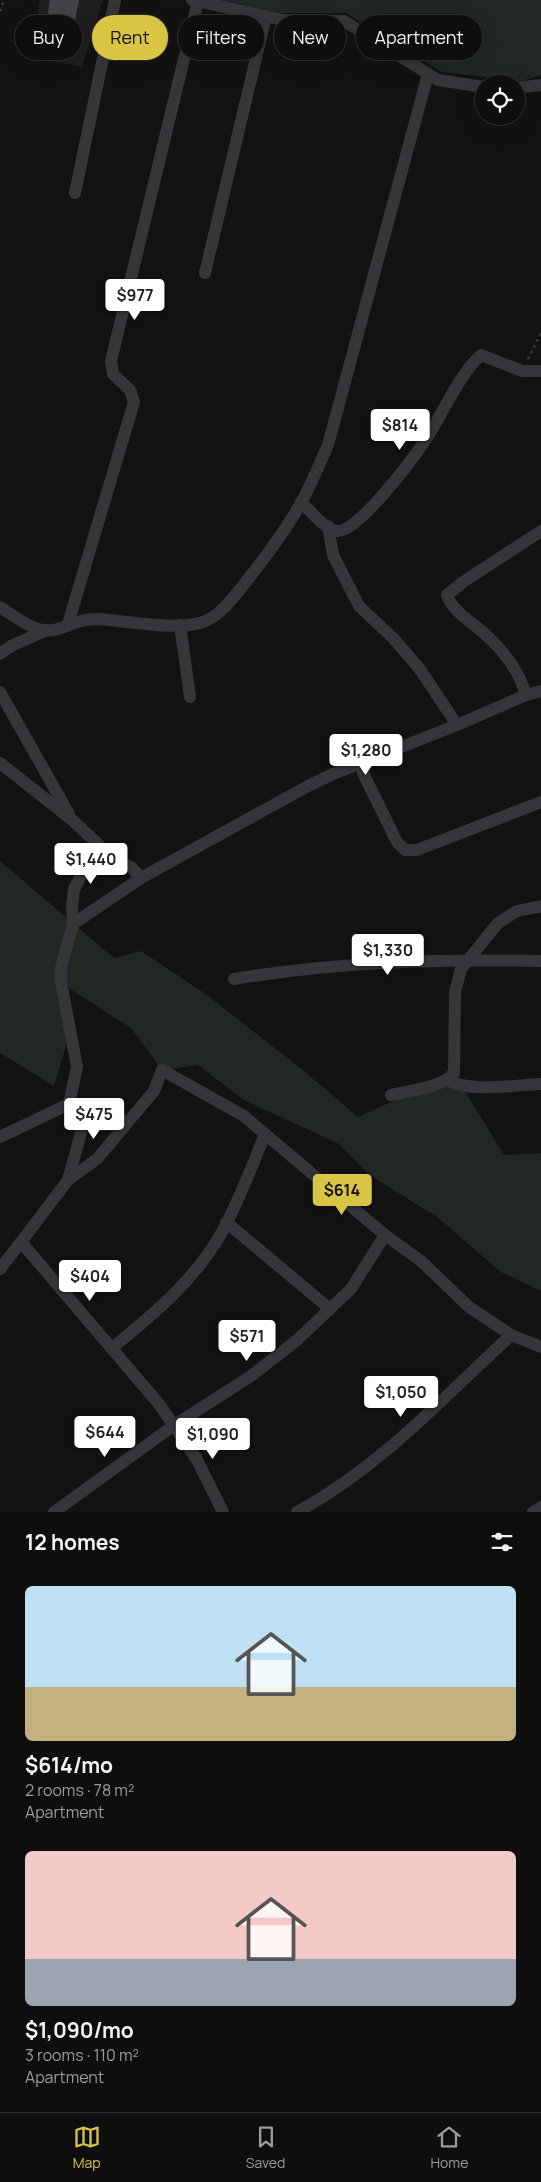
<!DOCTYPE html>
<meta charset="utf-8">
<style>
:root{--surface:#0e0e0e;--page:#1c1c1c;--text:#f1f3f6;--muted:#9b9c9e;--line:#2e2e2e;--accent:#dac443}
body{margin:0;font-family:Manrope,sans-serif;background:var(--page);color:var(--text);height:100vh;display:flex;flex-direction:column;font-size:19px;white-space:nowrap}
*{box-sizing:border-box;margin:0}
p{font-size:16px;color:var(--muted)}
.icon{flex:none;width:28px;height:28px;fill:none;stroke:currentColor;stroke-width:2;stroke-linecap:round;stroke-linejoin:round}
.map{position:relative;height:1512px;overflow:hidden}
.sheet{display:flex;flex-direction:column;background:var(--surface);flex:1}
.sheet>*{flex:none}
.banner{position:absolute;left:15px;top:15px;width:511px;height:45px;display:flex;gap:10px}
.buttons{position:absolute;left:475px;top:75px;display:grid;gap:10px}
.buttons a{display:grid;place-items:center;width:50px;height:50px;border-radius:50%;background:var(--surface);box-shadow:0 5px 20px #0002,0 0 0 1px var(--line);font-size:25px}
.price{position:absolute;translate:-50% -42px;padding:0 11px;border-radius:5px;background:#fff;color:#222;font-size:16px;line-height:32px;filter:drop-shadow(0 1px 2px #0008)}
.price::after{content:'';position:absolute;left:50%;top:30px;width:15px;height:11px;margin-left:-8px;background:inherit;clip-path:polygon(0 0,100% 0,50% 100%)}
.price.on{background:var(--accent);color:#111}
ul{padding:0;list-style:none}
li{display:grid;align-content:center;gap:10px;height:265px;padding:0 25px}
li span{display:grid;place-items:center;height:155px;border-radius:8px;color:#555}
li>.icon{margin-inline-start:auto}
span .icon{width:90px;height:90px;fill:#fffc;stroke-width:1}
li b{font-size:21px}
h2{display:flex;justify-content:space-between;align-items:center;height:60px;padding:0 25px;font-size:21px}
.chip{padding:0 18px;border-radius:22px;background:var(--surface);box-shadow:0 5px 20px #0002,0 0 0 1px var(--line);font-size:18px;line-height:45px}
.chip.on{background:var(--accent);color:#111}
.tabs{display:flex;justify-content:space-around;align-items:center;height:70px;border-top:1px solid var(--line);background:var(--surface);font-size:14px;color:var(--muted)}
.tabs a{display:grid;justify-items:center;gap:2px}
.tabs .on{color:var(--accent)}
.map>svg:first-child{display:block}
.built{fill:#1f1e20}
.green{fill:#212723}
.building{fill:#444448}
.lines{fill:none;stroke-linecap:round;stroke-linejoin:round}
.path{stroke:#3c3c41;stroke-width:2.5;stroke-dasharray:2.5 4;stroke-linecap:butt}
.minor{stroke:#36363a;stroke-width:12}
</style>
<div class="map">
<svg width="541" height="1512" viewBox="0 0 541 1512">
<rect width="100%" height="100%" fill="#121213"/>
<path class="built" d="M40 0H103L82 67 31 57Z"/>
<g class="green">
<path d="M221 0H541V75L522 81 442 72 346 13H280Z"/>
<path d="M0 861 114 958 141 951 207 995 309 1075 358 1117 454 1073 504 1155 541 1153V1291L501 1272 437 1217 371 1176 339 1144 244 1100 198 1065 162 1070 131 1028 61 983 71 1029 54 1086 0 1053Z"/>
</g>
<path class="building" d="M50 0H79L67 60 41 55Z"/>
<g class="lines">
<g class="path">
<path d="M0 11 4 0"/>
<path d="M528 359 541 333"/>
</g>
<g class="minor">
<path d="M192 0 283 20 344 21 438 80 484 87"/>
<path d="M516 88 541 85"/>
<path d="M75 193 115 0"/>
<path d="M205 273 266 16"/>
<path d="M301 502C311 511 324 529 337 531 357 534 415 456 426 439 442 415 460 373 481 355L522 371H541"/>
<path d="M328 526 333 555 359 606 393 638 419 668 457 725"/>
<path d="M0 607C16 617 38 636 58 629 74 624 80 619 98 619 128 621 176 631 203 622 220 616 231 600 242 587 263 560 284 533 301 503 311 485 319 465 328 445L428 74"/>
<path d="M68 624 134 402 130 390 113 374 111 361 198 1"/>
<path d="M180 625 190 697"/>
<path d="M0 654 11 646 47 630"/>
<path d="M0 692 69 814"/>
<path d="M526 695 541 691"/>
<path d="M0 763 71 819 98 844 108 857 131 867 141 878"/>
<path d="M362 763 363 773 397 842 405 850H417L541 802"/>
<path d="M73 924 141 878 308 786 333 774 457 725 526 695C519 670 504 651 485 634 473 623 451 610 447 595L463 582 541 531"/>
<path d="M234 979C336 962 438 959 541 961"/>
<path d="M448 1080C470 1093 515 1085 541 1084"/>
<path d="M391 1095C411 1090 439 1089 454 1073L455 992 461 969 498 923 517 911 541 906"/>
<path d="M79 1122C96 1126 112 1127 129 1120"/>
<path d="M0 1137 69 1104"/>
<path d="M68 1180 81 1133 79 1122 69 1104 77 1067 61 982V968L73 924 72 907 74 889 98 844"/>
<path d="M226 1222 330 1309"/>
<path d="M385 1235 421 1261 469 1307 511 1335 541 1347"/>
<path d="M21 1242 68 1180 97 1159 154 1091 162 1070 244 1116 265 1134C252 1166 239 1201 222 1232 195 1280 154 1314 112 1348"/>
<path d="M0 1269 21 1242 159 1404 196 1458 223 1512"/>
<path d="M54 1512 173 1426 251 1376 296 1341 351 1289 385 1235 265 1134"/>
<path d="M297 1512C379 1468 444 1397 511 1335"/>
<path d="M533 1512 541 1507"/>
</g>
</g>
</svg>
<div class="buttons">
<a><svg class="icon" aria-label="locate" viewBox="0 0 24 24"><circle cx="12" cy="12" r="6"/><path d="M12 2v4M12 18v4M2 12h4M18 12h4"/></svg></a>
</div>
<b class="price" style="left:135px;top:321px">$977</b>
<b class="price" style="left:400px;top:451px">$814</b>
<b class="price" style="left:366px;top:776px">$1,280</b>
<b class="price" style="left:91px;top:885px">$1,440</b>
<b class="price" style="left:388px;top:976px">$1,330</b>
<b class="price" style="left:94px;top:1140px">$475</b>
<b class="price on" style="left:342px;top:1216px">$614</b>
<b class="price" style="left:90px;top:1302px">$404</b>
<b class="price" style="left:247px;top:1362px">$571</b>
<b class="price" style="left:401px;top:1418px">$1,050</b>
<b class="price" style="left:105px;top:1458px">$644</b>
<b class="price" style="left:213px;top:1460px">$1,090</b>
<div class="banner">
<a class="chip">Buy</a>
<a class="chip on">Rent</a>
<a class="chip">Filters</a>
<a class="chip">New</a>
<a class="chip">Apartment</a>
</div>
</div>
<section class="sheet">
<h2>12 homes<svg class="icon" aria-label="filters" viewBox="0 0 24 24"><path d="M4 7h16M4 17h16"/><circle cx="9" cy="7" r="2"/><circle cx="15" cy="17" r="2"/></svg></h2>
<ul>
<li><span style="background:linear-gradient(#bfe0f5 65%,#c2b280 0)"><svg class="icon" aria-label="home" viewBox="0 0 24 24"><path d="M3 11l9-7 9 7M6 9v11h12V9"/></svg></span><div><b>$614/mo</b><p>2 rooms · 78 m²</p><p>Apartment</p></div></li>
<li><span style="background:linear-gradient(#f6c9c9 70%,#9aa5b1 0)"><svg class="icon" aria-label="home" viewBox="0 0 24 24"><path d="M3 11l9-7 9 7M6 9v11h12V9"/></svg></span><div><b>$1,090/mo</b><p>3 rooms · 110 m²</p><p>Apartment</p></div></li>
</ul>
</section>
<nav class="tabs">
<a class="on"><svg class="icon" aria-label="map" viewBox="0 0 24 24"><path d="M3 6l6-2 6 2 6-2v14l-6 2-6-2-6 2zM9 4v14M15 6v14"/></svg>Map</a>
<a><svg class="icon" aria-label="saved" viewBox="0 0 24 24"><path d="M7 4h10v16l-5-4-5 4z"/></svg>Saved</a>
<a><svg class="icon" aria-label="home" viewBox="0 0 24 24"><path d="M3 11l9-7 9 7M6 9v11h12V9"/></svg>Home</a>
</nav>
